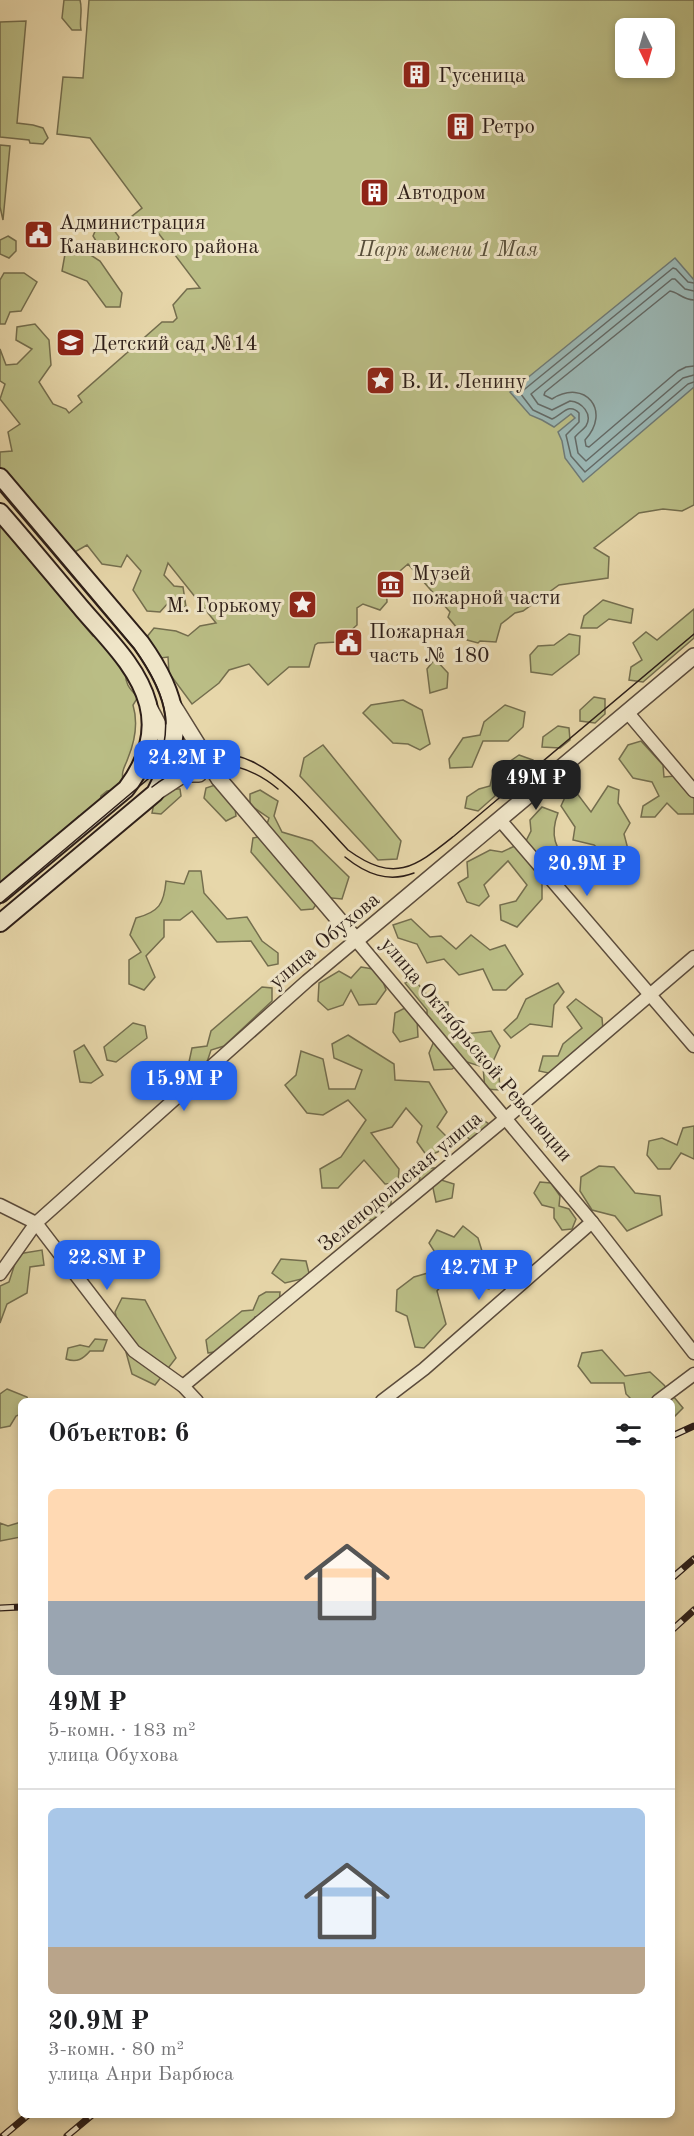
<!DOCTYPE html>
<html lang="ru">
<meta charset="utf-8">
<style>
:root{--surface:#fff;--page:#f2f2f2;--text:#202124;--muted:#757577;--line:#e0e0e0;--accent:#2563eb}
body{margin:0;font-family:"Old Standard TT",serif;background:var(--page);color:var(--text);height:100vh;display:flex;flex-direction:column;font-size:22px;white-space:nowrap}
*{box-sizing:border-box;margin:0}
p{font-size:20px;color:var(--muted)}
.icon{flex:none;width:33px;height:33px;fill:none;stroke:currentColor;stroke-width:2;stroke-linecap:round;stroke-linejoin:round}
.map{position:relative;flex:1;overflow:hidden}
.details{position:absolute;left:18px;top:1398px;width:657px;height:720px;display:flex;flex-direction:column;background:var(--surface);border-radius:9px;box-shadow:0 3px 9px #0003}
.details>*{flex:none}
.needle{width:39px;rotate:175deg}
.fabs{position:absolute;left:615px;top:18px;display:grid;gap:12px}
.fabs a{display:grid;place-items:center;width:60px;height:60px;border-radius:9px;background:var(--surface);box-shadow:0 3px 9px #0003;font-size:30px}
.price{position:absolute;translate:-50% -51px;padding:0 14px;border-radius:12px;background:var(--accent);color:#fff;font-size:20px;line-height:39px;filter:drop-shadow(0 2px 3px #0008)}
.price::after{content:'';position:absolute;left:50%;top:36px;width:18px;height:14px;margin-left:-9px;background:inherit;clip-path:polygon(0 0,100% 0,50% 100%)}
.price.selected{background:#222;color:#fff}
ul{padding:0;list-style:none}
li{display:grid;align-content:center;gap:12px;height:318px;padding:0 30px}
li+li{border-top:2px solid var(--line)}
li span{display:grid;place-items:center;height:186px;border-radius:9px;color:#555}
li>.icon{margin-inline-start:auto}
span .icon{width:108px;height:108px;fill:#fffc;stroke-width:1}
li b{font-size:26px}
h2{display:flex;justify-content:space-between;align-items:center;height:72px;padding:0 30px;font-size:26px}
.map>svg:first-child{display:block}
.green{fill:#babd85;stroke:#746e4e;stroke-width:1.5;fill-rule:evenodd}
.water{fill:#9bb7b4;stroke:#6f7a76;stroke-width:1.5}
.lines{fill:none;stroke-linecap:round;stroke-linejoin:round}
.shore{stroke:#646a66;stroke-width:1.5}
.minor-casing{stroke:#5c4c3c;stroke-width:15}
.tertiary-casing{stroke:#5c4c3c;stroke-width:18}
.secondary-casing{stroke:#2d1e18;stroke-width:20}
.minor{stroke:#efe5c8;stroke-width:12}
.tertiary{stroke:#efe5c8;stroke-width:15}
.secondary{stroke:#efe5c8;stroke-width:16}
.tram{stroke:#2d1e18;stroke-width:1.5}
.rail-casing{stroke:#2d1e18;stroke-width:7}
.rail{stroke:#efe5c8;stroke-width:4.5;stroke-dasharray:14;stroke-linecap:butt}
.labels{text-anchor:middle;stroke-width:6;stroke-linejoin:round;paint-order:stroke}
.poi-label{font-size:21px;fill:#2d1e18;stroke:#efe5c8;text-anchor:start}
.park-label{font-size:21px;font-style:italic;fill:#574e39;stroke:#efe5c8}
.street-label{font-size:21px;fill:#2d1e18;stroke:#efe5c8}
</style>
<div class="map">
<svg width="694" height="2136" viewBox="0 0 694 2136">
<rect width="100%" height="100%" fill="#e7d7aa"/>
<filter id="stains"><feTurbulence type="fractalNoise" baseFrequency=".00333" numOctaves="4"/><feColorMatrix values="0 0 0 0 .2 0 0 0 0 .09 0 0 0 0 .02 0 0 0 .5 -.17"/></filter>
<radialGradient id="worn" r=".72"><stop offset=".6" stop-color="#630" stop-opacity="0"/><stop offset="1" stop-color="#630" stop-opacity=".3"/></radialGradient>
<g class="green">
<path d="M64 0H80C83 11 79 20 81 30H72L62 18Z"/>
<path d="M89 0H694V505L682 511 663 509 639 513 594 548 609 557 608 578 559 585 523 611 515 613 501 624 496 642 480 641 478 643 467 640 448 617 450 612 408 564 386 583 387 602 380 610 363 604 357 608V625L338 642 318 643 315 645 309 667H289L268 685 249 664 229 670 219 683 192 704 169 673 168 657 152 659 141 644 154 628 176 631 188 636 200 626 216 623 168 563 164 575 174 586 183 587 186 607 168 603 160 612 147 611 133 590 141 571 127 555 121 567 102 564 87 545 73 553 0 471V452L12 451 8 432 20 424 0 399 5 384 0 381V349L6 365 17 364 32 349 16 340 17 327 35 324 49 340 51 365 39 382 53 404 66 409 69 413 82 402 78 396 162 322H173L177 318 173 305 187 289 200 288 153 226H136L131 217 142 208 90 138 57 134 63 77 83 78ZM626 28H664V68H626Z"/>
<path d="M26 21 17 123 33 125 43 128 48 138 43 144 30 143 29 140 0 137V22Z"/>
<path d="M0 145 10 146 3 220 0 207Z"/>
<path d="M111 226 119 237 114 251H102L93 236 97 227Z"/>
<path d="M8 236 16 241V251L9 258 0 254V240Z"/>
<path d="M78 247 100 261 122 293 120 307H106L87 281 62 271 65 254Z"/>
<path d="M4 273H24L37 282 21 311 10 312 5 324H0V280Z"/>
<path d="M0 525 93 636H99L126 670C124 682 129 689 138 697L133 705C138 722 135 741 128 758 125 767 121 770 123 781L114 790 107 791 101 796 100 802 83 816H79L0 886Z"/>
<path d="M603 600 633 609 631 623 609 619 597 628H581L584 616Z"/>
<path d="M694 609V638L643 682 629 680 631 667 642 660 633 643 646 632 657 640Z"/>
<path d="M569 634 580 636 579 654 552 675 531 672 530 655 538 646 554 645Z"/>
<path d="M435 659 448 673 447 688 430 693 427 669Z"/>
<path d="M594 697 605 699V714L595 723 580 721V710Z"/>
<path d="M403 700 422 710 430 744 420 750 408 744 393 743 363 713 371 705Z"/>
<path d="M505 705 525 712 523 727 508 741H483L472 767 450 768 449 759 463 738 480 735 484 722Z"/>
<path d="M558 726 569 728 570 740 560 748 542 747 543 737Z"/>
<path d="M641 741 663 765 664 777 675 776 694 798V814H678L667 803 655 817H641L643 806 659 796 652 782 633 778 619 759 628 745Z"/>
<path d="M323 745 401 841 397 859 378 860 300 776 304 758Z"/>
<path d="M519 755 533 760 531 772 510 791 495 789V796L478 811 465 808 467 797 479 789 490 786 493 773Z"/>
<path d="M218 784 234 801 236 816 226 821 204 798 206 788Z"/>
<path d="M608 786 619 790 618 803 630 823 624 834 629 853 610 859 594 845 573 840 575 827 561 806 566 795 576 792 591 812Z"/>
<path d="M170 789H180L181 796 161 814 152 813 154 803Z"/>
<path d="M260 790 278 801 274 816 282 832 312 841 349 877 342 899 321 897 313 909 301 910 251 852 253 838 263 836 269 818 250 805V794Z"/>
<path d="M542 807 558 813C549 837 556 847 570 868L567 879 555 880 525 843 531 831 530 820Z"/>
<path d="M517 845 542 875V899L517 927 501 920 500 905 516 901 527 885 508 861 484 885 489 896 479 906 467 902 458 883 468 877 467 862 490 850 502 852Z"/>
<path d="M189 871H201L204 893 227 919 247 917 262 941 278 953V964L268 966 251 941 217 942 192 911 180 920H164V937L146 956 155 977 144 990 129 984V960L141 952 130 935 136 918C159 912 164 904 166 881L184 884Z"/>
<path d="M411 919 430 937 441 936 456 949 471 935 490 950 505 945 523 974 506 990H493L483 969 459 975 444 959 427 963 417 944 398 938 393 925Z"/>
<path d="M361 967 379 970 386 990 376 1004 359 1005 351 990 343 1005 328 1010 318 1001 319 983 339 971 351 978Z"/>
<path d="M413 978 433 1002H448V1016L465 1034 491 1031 500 1046 491 1066 499 1075 500 1090 485 1089 483 1067 464 1061 452 1069 434 1070 429 1053 437 1034 427 1022V1010L405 983Z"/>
<path d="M558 983 564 992 554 1005 552 1027 530 1024 511 1038 504 1030 517 1018 526 999Z"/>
<path d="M262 987 272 988V1001L224 1046 211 1050 206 1065 192 1068 187 1079 163 1098 154 1096 151 1082 175 1062H189L192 1048 207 1046 211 1031Z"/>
<path d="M576 999 602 1018 603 1030 571 1060 561 1062 553 1074 539 1071 543 1056H558L563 1044 582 1028 567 1007Z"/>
<path d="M407 1007 417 1019 418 1037 400 1042 393 1032 395 1013Z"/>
<path d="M133 1023 145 1026 147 1038 116 1062 107 1060 104 1047Z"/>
<path d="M348 1035 394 1064 395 1080 429 1082 447 1112 437 1127 447 1137 438 1152 427 1156 417 1142 422 1126 406 1108 392 1127 371 1133 399 1169 398 1183 385 1184 364 1160 338 1188H322L320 1169 341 1157 366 1120 348 1100 323 1115 307 1113 285 1085 296 1075 301 1051 323 1059 329 1089H355L362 1070 334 1058 332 1044Z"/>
<path d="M84 1045 103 1075 91 1083 80 1082 74 1051Z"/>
<path d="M480 1118 489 1124V1136L477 1146 466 1136V1123Z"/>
<path d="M694 1126V1159L681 1153 670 1169H658L647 1155 649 1141 662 1138 677 1145 683 1128Z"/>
<path d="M599 1166 614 1167 635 1193 660 1196 662 1215 627 1231 615 1216 592 1210 580 1191 581 1177Z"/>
<path d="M421 1168H439L441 1180 454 1184 452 1198 436 1202 433 1188 419 1184Z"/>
<path d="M540 1182 551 1183 560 1196 559 1206 569 1209 576 1219 572 1229 562 1230 554 1218V1208L542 1205 534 1193Z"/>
<path d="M379 1197 391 1201V1211L380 1220H366L364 1210Z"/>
<path d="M463 1226 478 1238 482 1251 502 1272 489 1289 469 1283 468 1270 455 1269 437 1291 446 1324 424 1348 415 1347 407 1316 396 1311 397 1290 414 1277 445 1268 429 1243 437 1230 454 1237Z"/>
<path d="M42 1250 44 1265 30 1267 27 1293 7 1304 0 1323V1286L9 1282 18 1254Z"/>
<path d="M281 1259 306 1261 310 1277 285 1283 272 1273Z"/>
<path d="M266 1292H280L279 1307 269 1315 255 1317C248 1333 227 1352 208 1353L206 1340 242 1311 253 1310 259 1296Z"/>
<path d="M122 1298 145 1300 176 1358 155 1385 132 1374 115 1312Z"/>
<path d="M95 1339 107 1340 103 1351H90C83 1359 77 1363 66 1359L68 1348 80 1345 89 1347Z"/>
<path d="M602 1350 625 1376 650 1372 664 1385 683 1408 674 1417 672 1416V1401H633L626 1394 624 1383H591L578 1366 582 1353Z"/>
<path d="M7 1389 27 1397 28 1401H21V1414L16 1416 10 1426 0 1428V1394Z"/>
<path d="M21 1522V1537L0 1541V1523L8 1526Z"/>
</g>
<path class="water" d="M675 258 694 280V387L583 482 565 458 562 441 558 432 575 418 571 414 554 427 542 420 530 415 510 392Z"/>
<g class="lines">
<g class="shore">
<path d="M694 283 688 282 676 269 673 268 520 393 533 410 552 419C562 415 569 402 579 413V422L566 435 571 456 585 472 688 384 694 382"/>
<path d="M694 291 685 289 675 279H672L531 394 538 404 552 410 570 401C582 402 593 414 586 426 583 430 578 433 575 437L578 453 586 461 683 378 694 375"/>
<path d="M694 300C683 300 678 292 670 291L545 392 544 395 552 399C585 378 612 411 585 440L586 446 589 447 678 371 686 367 694 366"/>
</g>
<defs>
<g id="minor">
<path d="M628 713 694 791"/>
<path d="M500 820 694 1046"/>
<path d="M0 1205 36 1223 134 1351 183 1386 197 1401"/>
<path d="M0 1274 36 1223 307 981 356 940 592 1222 694 1353"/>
<path d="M183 1386 505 1119 694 957"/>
<path d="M382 1401 424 1369 592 1222"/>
<path d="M658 1401 694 1374"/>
</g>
<g id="tertiary">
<path d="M173 705 219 779 356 940 694 656"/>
<path d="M150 709 172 751 193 773"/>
<path d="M146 756 199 747"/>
<path d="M155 793 184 774H199"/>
</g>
<g id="secondary">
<path d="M0 477 141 643C179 696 187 734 155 793L0 923"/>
<path d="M0 512C28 544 55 577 83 610 107 638 138 667 148 704 156 735 145 764 126 789L0 894"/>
</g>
</defs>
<use href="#minor" class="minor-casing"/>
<use href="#tertiary" class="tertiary-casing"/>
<use href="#secondary" class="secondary-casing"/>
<use href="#minor" class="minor"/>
<use href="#tertiary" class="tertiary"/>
<use href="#secondary" class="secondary"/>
<g class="tram">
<path d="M0 489 134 648C164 690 177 724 154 774"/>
<path d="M152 787C192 755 240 757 278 789"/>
<path d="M345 857C366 874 388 883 414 873"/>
<path d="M0 904 154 774C243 715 292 791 348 850 395 884 415 867 454 836L694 634"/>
</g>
<defs>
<g id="rail">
<path d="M672 1436 694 1426"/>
<path d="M672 1578 694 1559"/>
<path d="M0 1608 21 1607"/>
<path d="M672 1630 694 1610"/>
<path d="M3 2136 28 2115"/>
<path d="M67 2136 92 2115"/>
</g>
</defs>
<use href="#rail" class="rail-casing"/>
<use href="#rail" class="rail"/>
</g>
<defs>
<symbol id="building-square" viewBox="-11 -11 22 22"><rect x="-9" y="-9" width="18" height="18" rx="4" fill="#8f2418" stroke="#efe5c8"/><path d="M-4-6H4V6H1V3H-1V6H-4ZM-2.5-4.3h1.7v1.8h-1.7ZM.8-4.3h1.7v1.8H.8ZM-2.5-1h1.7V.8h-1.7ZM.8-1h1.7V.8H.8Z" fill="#fff"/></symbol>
<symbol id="civic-square" viewBox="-11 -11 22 22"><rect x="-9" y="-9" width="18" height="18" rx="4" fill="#8f2418" stroke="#efe5c8"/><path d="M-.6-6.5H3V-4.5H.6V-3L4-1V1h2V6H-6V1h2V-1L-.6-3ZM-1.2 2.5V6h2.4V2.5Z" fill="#fff"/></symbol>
<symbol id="school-square" viewBox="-11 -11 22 22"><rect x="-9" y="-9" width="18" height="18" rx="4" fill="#8f2418" stroke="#efe5c8"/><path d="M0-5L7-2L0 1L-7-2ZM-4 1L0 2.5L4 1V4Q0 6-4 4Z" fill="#fff"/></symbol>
<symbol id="sight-square" viewBox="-11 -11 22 22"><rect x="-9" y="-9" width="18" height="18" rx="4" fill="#8f2418" stroke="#efe5c8"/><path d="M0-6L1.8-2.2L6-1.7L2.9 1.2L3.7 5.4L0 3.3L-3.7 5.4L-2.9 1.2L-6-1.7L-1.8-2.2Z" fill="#fff"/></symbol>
<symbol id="museum-square" viewBox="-11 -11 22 22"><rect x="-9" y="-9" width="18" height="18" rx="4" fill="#8f2418" stroke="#efe5c8"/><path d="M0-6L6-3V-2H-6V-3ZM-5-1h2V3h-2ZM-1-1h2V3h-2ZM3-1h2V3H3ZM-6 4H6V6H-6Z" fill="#fff"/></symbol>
</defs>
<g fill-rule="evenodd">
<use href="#building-square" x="400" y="58" width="33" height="33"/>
<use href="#building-square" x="444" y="110" width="33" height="33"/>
<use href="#building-square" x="358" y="176" width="33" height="33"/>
<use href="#civic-square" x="22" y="218" width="33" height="33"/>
<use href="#school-square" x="54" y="326" width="33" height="33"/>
<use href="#sight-square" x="364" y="364" width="33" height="33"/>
<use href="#museum-square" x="374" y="568" width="33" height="33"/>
<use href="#sight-square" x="286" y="588" width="33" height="33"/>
<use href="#civic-square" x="332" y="626" width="33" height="33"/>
</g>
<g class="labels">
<g class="poi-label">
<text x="438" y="82">Гусеница</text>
<text x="481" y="133">Ретро</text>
<text x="396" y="199">Автодром</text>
<text x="59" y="229">Администрация<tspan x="59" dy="24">Канавинского района</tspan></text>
<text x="92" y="350">Детский сад №14</text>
<text x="401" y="388">В. И. Ленину</text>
<text x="412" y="580">Музей<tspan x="412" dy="24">пожарной части</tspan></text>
<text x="282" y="612" text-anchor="end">М. Горькому</text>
<text x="369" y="638">Пожарная<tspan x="369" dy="24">часть № 180</tspan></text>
</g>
<g class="park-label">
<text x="448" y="256">Парк имени 1 Мая</text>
</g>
<g class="street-label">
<text transform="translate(324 940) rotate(-40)" y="7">улица Обухова</text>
<text transform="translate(477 1049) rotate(50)" y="7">улица Октябрьской Революции</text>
<text transform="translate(400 1181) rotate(-40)" y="7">Зеленодольская улица</text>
</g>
</g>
<rect width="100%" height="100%" filter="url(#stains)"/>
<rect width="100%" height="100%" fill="url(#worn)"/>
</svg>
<div class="fabs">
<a><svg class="needle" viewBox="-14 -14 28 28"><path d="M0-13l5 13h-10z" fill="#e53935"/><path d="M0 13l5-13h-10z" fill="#757577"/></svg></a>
</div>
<b class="price" style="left:187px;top:791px">24.2M ₽</b>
<b class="price selected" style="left:536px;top:811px">49M ₽</b>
<b class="price" style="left:587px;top:897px">20.9M ₽</b>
<b class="price" style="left:184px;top:1112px">15.9M ₽</b>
<b class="price" style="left:107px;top:1291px">22.8M ₽</b>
<b class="price" style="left:479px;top:1301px">42.7M ₽</b>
<section class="details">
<h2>Объектов: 6<svg class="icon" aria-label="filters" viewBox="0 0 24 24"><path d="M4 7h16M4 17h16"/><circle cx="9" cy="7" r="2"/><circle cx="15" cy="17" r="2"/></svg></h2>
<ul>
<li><span style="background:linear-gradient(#ffd9b3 60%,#9aa5b1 0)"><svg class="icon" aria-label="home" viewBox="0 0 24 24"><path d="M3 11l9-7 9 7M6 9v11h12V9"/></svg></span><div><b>49M ₽</b><p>5-комн. · 183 m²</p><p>улица Обухова</p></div></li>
<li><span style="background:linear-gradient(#a9c7e8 75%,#b9a48a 0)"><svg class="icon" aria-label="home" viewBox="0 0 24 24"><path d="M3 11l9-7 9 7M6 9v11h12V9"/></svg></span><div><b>20.9M ₽</b><p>3-комн. · 80 m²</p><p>улица Анри Барбюса</p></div></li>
</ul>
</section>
</div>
